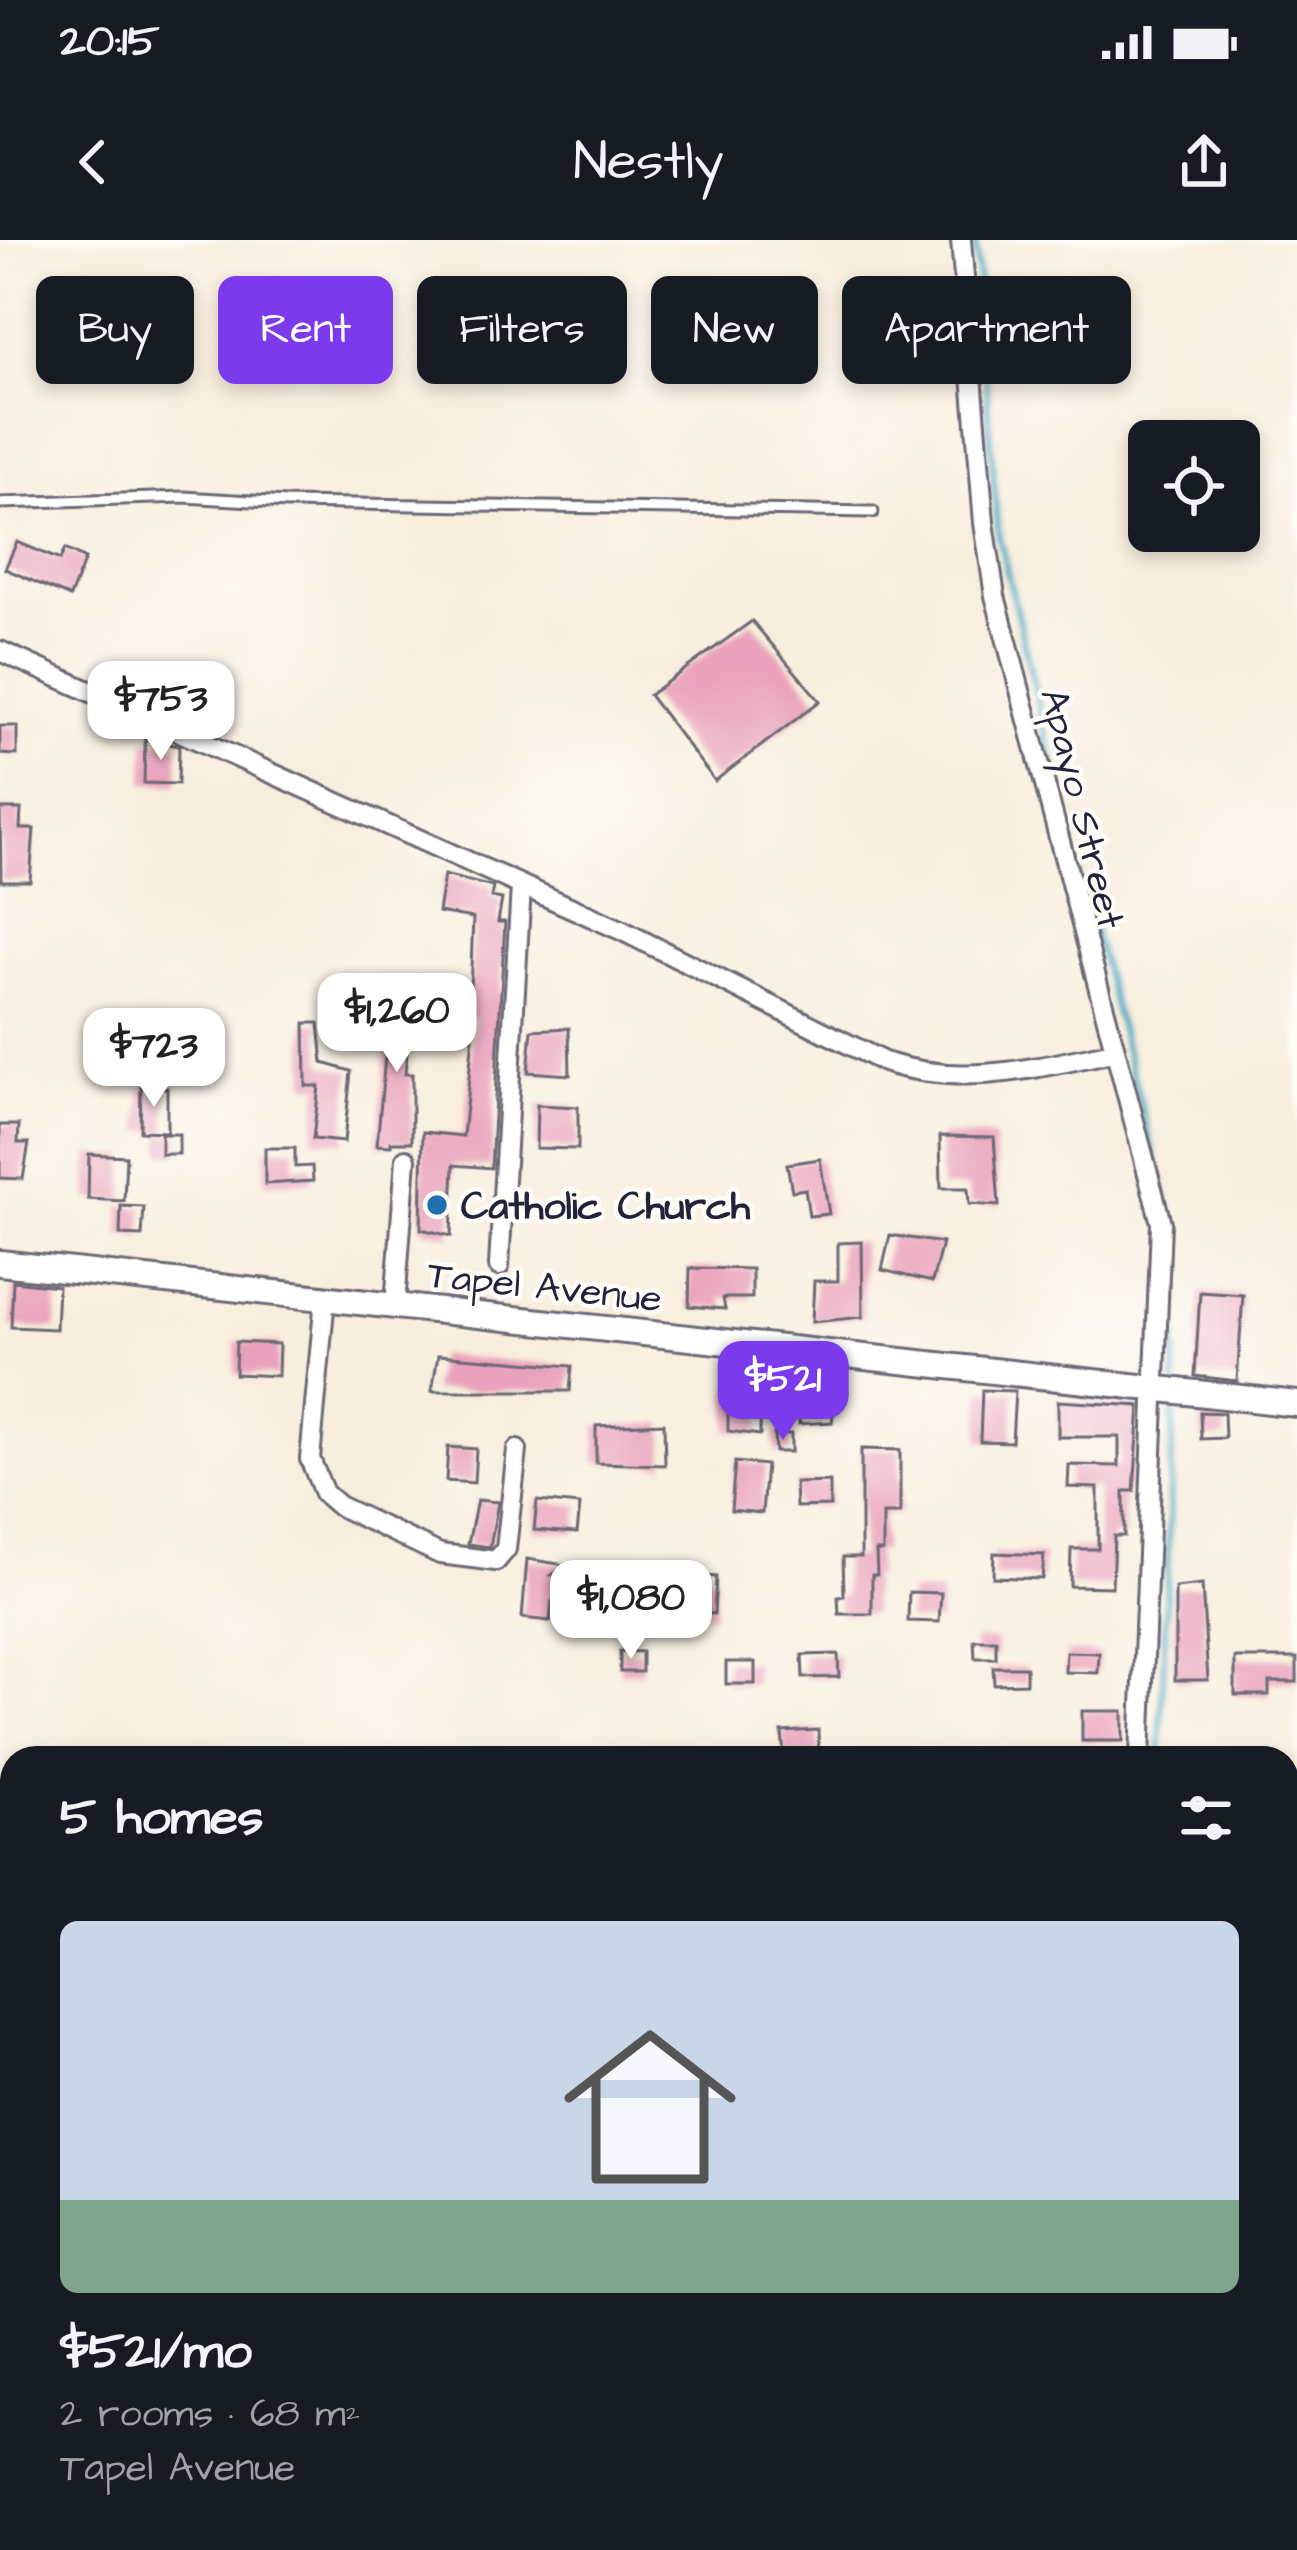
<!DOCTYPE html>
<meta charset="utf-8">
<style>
:root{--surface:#171b24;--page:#20242c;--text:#f1f3f6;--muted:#9ea1a6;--accent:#7c3aed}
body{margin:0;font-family:"Architects Daughter",sans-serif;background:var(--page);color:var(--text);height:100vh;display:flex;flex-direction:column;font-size:45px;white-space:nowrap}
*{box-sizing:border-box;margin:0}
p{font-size:39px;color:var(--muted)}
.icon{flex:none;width:66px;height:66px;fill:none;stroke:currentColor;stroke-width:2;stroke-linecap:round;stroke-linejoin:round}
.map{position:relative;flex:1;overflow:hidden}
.details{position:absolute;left:0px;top:1506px;width:1299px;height:804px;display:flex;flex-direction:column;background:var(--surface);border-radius:36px 36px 0 0;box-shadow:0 6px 18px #0003}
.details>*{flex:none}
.top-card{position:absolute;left:36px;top:36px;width:1227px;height:108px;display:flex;gap:24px}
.controls{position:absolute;left:1128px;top:180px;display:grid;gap:24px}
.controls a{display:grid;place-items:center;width:132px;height:132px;border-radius:18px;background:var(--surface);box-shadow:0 6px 18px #0003;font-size:60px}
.price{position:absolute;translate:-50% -102px;padding:0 27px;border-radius:24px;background:#fff;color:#222;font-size:39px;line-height:78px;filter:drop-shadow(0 3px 6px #0008)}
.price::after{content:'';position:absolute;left:50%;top:72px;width:36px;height:27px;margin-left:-18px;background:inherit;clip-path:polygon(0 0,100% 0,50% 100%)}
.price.current{background:var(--accent);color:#fff}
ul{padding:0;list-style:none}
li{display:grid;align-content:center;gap:24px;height:636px;padding:0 60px}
li span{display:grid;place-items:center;height:372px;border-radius:18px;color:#555}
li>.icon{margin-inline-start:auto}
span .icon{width:216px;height:216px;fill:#fffc;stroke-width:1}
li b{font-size:51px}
h2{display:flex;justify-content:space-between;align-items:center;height:144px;padding:0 60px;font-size:51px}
.tag{padding:0 42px;border-radius:18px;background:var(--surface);box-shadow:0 6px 18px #0003;font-size:42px;line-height:108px}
.tag.current{background:var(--accent);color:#fff}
.status{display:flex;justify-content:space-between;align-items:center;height:84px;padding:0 60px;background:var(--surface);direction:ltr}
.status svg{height:33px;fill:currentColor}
header{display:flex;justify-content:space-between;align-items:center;height:156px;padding:0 60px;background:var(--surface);font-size:54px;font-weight:600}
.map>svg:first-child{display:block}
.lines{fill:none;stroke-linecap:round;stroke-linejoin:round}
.stream{stroke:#44aac4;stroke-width:6}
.building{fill:#eaa2bc}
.service-casing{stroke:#6d6974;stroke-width:15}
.minor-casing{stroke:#6d6974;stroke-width:24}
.tertiary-casing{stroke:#6d6974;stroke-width:30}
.service{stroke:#fff;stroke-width:9}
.minor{stroke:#fff;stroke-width:18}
.tertiary{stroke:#fff;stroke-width:24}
.poi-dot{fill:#1f6fb2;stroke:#fdfcf7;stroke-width:4.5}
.labels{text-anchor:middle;stroke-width:9;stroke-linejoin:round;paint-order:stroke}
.street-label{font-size:39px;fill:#22223b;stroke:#fdfcf7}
.poi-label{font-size:39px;font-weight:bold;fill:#22223b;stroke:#fdfcf7;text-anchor:start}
</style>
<div class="status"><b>20:15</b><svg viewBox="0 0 49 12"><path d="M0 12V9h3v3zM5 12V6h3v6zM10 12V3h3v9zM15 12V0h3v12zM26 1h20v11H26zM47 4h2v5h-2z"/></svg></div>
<header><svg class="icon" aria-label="back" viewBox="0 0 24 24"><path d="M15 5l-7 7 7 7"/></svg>Nestly<svg class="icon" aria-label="share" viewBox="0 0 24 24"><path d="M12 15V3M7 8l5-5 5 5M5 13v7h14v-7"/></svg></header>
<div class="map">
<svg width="1297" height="2310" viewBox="0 0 1297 2310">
<rect width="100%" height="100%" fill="#fdfcf7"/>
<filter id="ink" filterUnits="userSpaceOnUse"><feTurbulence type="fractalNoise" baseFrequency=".00833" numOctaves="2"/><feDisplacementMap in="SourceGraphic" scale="24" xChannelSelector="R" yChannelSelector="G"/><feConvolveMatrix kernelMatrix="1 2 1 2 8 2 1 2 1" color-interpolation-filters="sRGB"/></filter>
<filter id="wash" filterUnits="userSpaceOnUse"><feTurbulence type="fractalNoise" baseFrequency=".004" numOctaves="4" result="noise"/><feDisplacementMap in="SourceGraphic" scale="48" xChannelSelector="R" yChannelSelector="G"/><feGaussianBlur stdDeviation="2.7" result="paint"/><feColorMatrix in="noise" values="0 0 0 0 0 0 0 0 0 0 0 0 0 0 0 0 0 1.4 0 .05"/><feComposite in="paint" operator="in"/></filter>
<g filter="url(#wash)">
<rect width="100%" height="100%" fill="#f8eedd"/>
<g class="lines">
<g class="stream">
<path d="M975 0 998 293 1080 641 1178 1003 1175 1143"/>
<path d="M1160 1518 1174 1156"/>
<path d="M1051 2310 1054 2298"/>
</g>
</g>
<g id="blocks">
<g class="building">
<path d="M17 302 60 320 65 309 85 319 70 357 5 329Z"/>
<path d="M752 381 820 461 715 541 649 455Z"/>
<path d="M0 486H17V515L0 514Z"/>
<path d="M145 499 179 506 178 544 144 543Z"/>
<path d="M0 569H21L20 589H34L30 641H1Z"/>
<path d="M444 635 493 647 491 657 502 659 498 682H505L491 928 454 925 451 996 421 989 423 892 463 896 475 777 469 776 473 678 438 672Z"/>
<path d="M391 750 413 751 405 834H412V902H391V906L377 905Z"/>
<path d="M305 783H319L323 823 351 831 344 902 313 899 319 846H306Z"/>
<path d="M569 788 570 835 528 832 532 790Z"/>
<path d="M141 847 167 848V892L140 891Z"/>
<path d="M537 865 578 867V909L536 908Z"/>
<path d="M0 885H19L18 903H29L23 939 0 938Z"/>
<rect x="161" y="894" width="18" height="20"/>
<path d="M940 896 994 897 999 966 969 964 968 948H941Z"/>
<path d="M265 908H295V927L312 926 313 941 265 944Z"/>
<path d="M89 914 126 916 124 961 88 959Z"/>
<path d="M820 919 829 974 809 976 805 949 792 951 787 924Z"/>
<path d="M121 966 144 967 142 996 120 995Z"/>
<path d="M890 995 942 1003 932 1042 882 1030Z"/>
<path d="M862 1002 863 1077 812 1082 814 1041H838V1003Z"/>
<path d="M690 1028 752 1029V1058H723L725 1069 689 1066Z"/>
<path d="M13 1041 58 1046 56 1089 11 1087Z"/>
<path d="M1200 1052 1243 1055 1237 1141 1195 1136Z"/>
<path d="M236 1102 279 1104 278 1136 235 1134Z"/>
<path d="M438 1115 572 1126 570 1151H432Z"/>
<path d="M802 1140 838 1141 832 1182 799 1184Z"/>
<path d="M728 1148 761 1150 760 1195 728 1191Z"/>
<path d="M982 1150 1015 1151 1012 1202 980 1201Z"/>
<path d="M1058 1161 1140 1166 1134 1251H1124V1296H1114L1112 1347 1070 1346 1071 1309H1098V1248L1068 1247 1069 1225 1119 1226V1197H1058Z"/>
<path d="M1200 1172 1224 1173 1225 1198 1201 1199Z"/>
<path d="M664 1183 665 1225 596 1223V1186Z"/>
<path d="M774 1194H791V1212H775Z"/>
<path d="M448 1207 476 1209 474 1243 446 1241Z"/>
<path d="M861 1209 900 1210V1274H883V1311H876L877 1335H872V1374H839L838 1357 844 1356 843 1317H861Z"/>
<path d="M735 1222 766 1225 762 1273 731 1270Z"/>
<path d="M830 1242V1266L796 1267 795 1243Z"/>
<path d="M477 1260 498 1262 490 1307 468 1304Z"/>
<path d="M537 1261 580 1265 577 1293 534 1290Z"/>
<path d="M994 1313 1044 1315 1042 1339 993 1337Z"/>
<path d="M527 1319 565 1325 552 1335H562L559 1363 552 1362 550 1381 522 1378Z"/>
<path d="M600 1335H639V1367L601 1368Z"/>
<path d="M690 1335 716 1337 714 1374 688 1372Z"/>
<path d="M1202 1345 1208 1440H1175V1348Z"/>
<path d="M909 1352 941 1353 939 1382 908 1381Z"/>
<path d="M974 1400H996V1418H975Z"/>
<path d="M620 1411 642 1412V1432H620Z"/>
<path d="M1066 1412 1099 1413 1098 1433 1065 1432Z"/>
<path d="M838 1414 839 1437 803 1438 802 1415Z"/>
<path d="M1235 1418H1297V1442H1269V1455H1235Z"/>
<rect x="726" y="1422" width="29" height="22"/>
<path d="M993 1427H1026V1443L994 1444Z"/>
<rect x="1082" y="1471" width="41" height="30"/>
<path d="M818 1490 819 1517 784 1516 782 1492Z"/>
</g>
</g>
</g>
<g filter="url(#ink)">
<use href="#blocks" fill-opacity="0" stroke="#6d6974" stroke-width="3"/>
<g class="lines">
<defs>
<path id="service" d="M0 263 184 257 287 263 873 272"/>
<g id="minor">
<path d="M961 0 984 283 995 356 1161 983 1140 1518"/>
<path d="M0 411 623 691 884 822C963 848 1035 828 1113 812"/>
<path d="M499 1026 521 647"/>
<path d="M325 1058 310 1219 324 1253 339 1266 440 1314 496 1321 506 1309 517 1210"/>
<path d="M395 1065 406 919"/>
<path d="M1038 2310 1041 2298"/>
</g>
<path id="tertiary" d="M0 1023 1297 1164"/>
</defs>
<use href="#service" class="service-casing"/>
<use href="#minor" class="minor-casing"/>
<use href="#tertiary" class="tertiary-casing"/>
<use href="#service" class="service"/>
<use href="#minor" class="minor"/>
<use href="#tertiary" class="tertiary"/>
</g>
</g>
<circle class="poi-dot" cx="437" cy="965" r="12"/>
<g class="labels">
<g class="street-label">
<text transform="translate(1084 568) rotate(76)" y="14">Apayo Street</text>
<text transform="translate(545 1045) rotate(6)" y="14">Tapel Avenue</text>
</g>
<g class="poi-label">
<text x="461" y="979">Catholic Church</text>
</g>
</g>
</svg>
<div class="controls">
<a><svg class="icon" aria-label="locate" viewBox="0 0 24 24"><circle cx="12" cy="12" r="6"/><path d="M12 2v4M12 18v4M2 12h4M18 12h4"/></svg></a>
</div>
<b class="price" style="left:161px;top:523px">$753</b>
<b class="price" style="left:397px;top:835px">$1,260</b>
<b class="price" style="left:154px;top:870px">$723</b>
<b class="price current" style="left:783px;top:1203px">$521</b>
<b class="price" style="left:631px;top:1422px">$1,080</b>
<div class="top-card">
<a class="tag">Buy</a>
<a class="tag current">Rent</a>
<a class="tag">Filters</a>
<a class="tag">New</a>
<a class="tag">Apartment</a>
</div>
<section class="details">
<h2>5 homes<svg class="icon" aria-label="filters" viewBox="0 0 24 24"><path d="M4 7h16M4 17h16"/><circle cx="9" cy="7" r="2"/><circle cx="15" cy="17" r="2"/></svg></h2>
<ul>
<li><span style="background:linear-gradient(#c9d6e8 75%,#7fa58c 0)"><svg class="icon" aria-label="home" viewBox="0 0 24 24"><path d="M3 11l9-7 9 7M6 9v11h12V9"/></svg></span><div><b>$521/mo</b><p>2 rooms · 68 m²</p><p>Tapel Avenue</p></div></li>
</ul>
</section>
</div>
